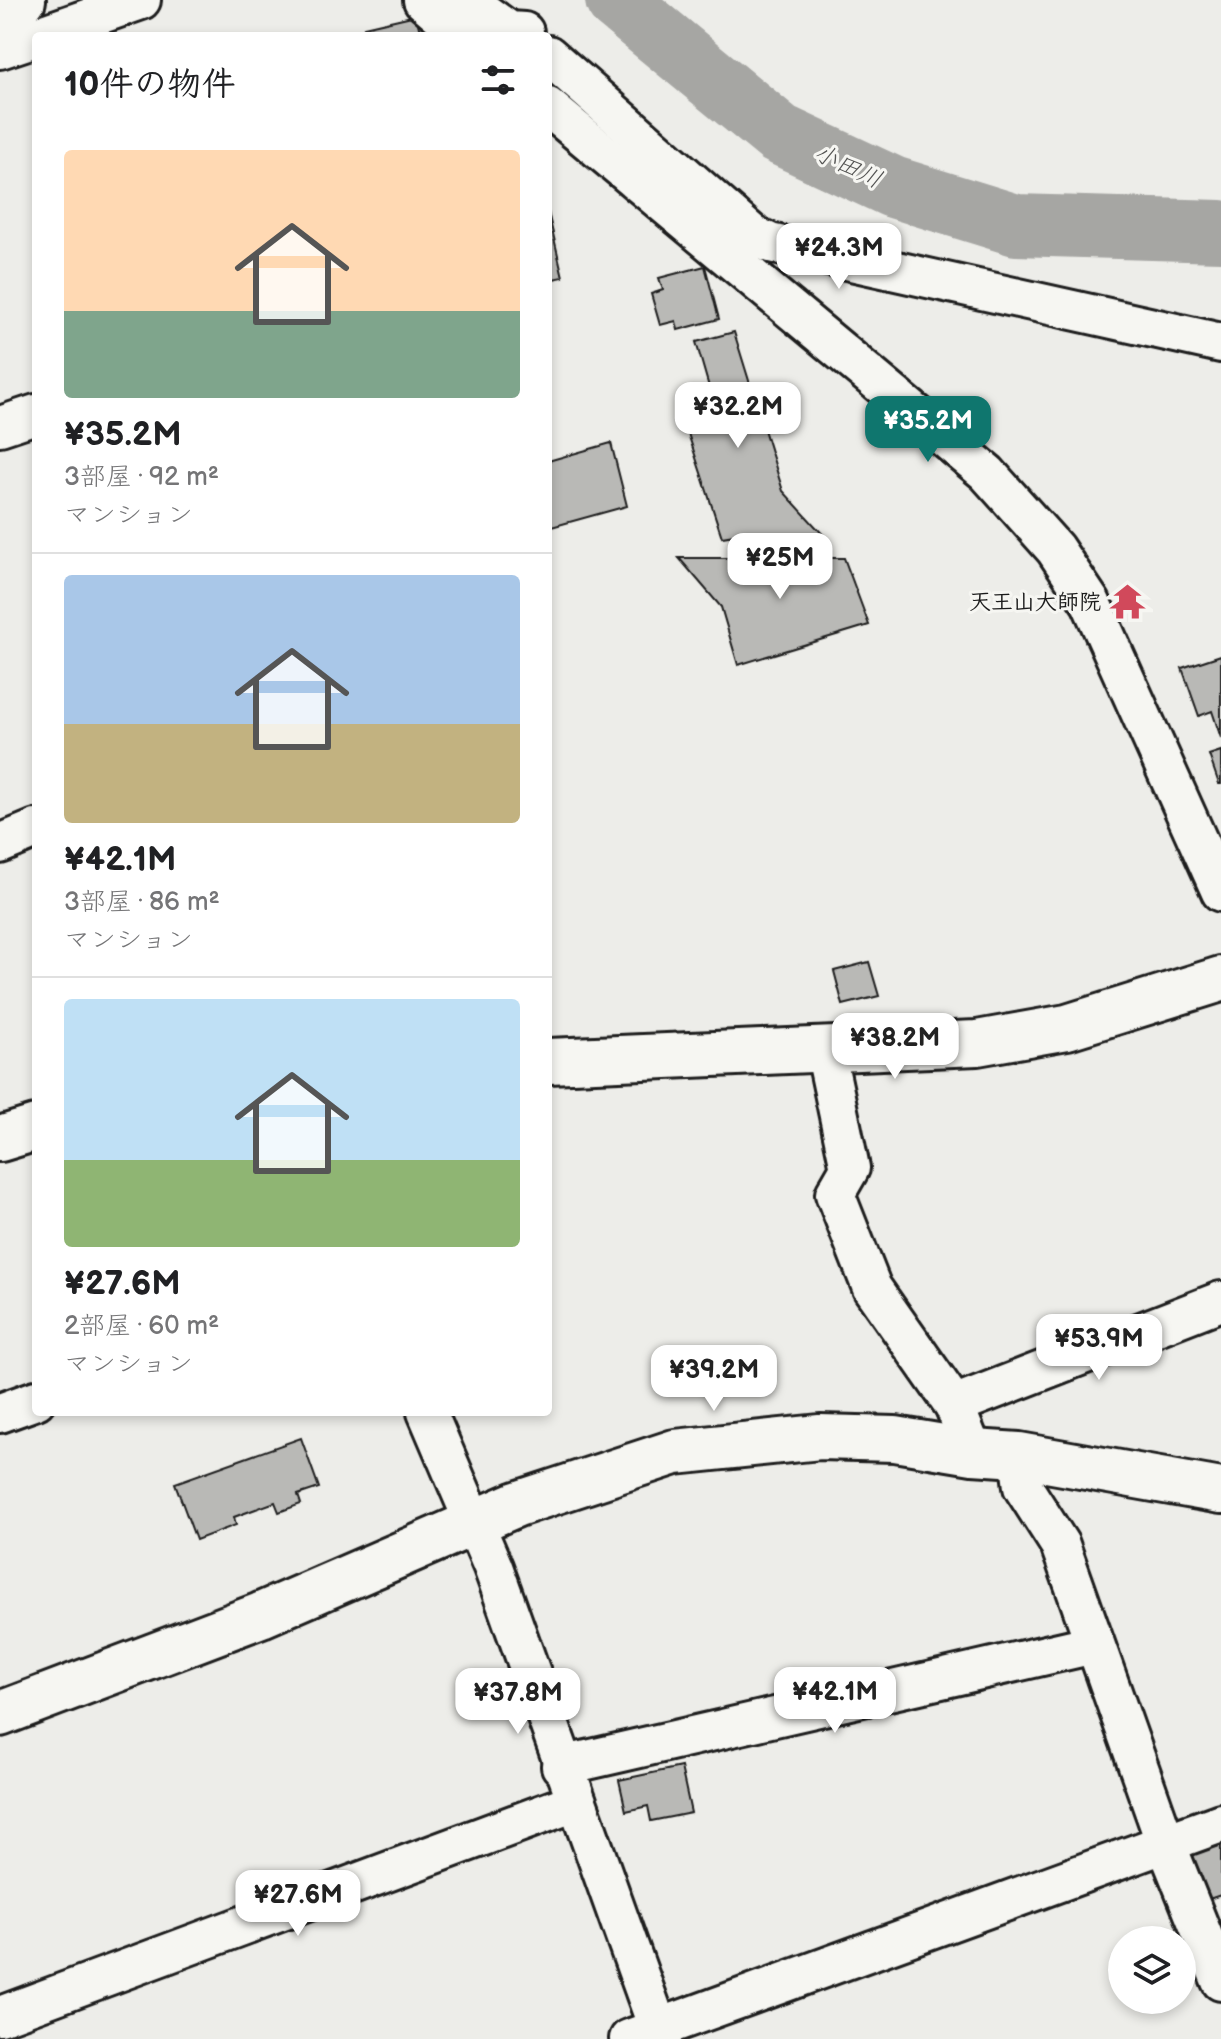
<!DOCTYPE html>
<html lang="ja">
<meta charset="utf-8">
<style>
:root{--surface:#fff;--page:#f2f2f2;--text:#202124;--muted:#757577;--line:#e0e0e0;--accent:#0f766e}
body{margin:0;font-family:"Balsamiq Sans","Klee One",sans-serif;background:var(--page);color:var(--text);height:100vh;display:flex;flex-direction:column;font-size:30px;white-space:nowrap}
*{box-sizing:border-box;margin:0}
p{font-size:26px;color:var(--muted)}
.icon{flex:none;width:44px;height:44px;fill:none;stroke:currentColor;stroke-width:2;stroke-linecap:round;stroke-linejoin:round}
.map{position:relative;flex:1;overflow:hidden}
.details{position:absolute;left:32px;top:32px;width:520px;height:1384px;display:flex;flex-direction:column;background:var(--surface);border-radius:8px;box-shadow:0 4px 12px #0003}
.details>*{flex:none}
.buttons{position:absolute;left:1108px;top:1926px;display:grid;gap:16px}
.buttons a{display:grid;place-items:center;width:88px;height:88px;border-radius:50%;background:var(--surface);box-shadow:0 4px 12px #0003;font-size:40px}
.price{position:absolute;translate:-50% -68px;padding:0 18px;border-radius:16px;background:#fff;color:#222;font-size:26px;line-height:52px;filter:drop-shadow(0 2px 4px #0008)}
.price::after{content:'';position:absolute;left:50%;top:48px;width:24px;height:18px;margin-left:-12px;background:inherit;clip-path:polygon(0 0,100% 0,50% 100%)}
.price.selected{background:var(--accent);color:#fff}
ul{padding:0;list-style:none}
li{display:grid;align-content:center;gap:16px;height:424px;padding:0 32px}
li+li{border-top:2px solid var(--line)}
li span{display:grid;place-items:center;height:248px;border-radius:8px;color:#555}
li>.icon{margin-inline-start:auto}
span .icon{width:144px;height:144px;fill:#fffc;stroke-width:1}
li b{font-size:34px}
h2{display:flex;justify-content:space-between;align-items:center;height:96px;padding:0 32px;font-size:34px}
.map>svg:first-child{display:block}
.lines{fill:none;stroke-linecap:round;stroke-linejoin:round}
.river{stroke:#a6a6a3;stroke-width:62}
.building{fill:#b9b9b6;stroke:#1c1c1c;stroke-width:2}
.street-casing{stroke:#1c1c1c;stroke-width:44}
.secondary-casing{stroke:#1c1c1c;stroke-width:50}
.highway-casing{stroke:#1c1c1c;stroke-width:50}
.street{stroke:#f6f6f2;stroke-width:38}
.secondary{stroke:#f6f6f2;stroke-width:44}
.highway{stroke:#f6f6f2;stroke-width:44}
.labels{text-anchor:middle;stroke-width:6;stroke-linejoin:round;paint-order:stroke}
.poi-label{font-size:22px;font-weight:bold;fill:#1c1c1c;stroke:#f6f6f2;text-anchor:end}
.water-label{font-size:24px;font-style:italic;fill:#535352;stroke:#f6f6f2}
</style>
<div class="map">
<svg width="1221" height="2039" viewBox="0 0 1221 2039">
<rect width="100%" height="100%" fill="#edede9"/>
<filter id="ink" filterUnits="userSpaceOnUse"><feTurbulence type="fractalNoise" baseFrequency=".0125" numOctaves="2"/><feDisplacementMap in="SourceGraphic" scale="16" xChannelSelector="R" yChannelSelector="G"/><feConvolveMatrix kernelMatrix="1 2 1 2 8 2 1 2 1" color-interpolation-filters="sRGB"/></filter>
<g filter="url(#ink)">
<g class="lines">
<path class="river" d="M616 0 779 134 893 187 1016 225 1221 231"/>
</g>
<g class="building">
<path d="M416 15 421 36H366L364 27Z"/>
<path d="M548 212 563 277 548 280Z"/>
<path d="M705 266 719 319 678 330 676 321 660 325 651 294 663 290 659 278Z"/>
<path d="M734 332 783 491 828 540 752 532 722 537 678 403 711 394 696 342Z"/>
<path d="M611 443 627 506 548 528V461Z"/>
<path d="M679 558H844L869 625 738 665 721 607Z"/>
<path d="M1221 655V738L1212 711 1199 716 1182 668Z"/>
<path d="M1221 751V784H1219L1209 755Z"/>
<path d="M869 962 879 996 843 1005 834 971Z"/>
<path d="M301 1438 319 1488 298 1495 301 1504 279 1512 275 1502 234 1517 236 1525 196 1540 175 1483Z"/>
<path d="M681 1767 691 1813 651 1821 648 1806 626 1811 619 1780Z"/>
<path d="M1221 1843V1895L1206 1900 1190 1855Z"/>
</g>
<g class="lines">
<defs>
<g id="street">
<path d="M423 0 465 36"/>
<path d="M466 0 509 31 524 32"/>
<path d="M38 36 141 0"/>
<path d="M0 49 36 37"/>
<path d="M548 55 753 235 770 243 1221 343"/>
<path d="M548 107 987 473 1055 549 1091 603 1221 892"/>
<path d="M0 426 36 414"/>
<path d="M0 844 36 829"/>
<path d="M825 1049 850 1168 835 1194 872 1288 954 1405 973 1452"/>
<path d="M954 1405 1221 1301"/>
<path d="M427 1412 493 1567 662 2039"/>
<path d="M0 1413 36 1400"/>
<path d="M1019 1455 1023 1487 1060 1545 1166 1844 1221 1981"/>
<path d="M561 1766 1094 1644"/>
<path d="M0 2016 575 1802"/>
<path d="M629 2039 1221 1823"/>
</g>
<g id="secondary">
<path d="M548 1061 977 1043 1067 1027 1221 979"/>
<path d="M0 1139 36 1128"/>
<path d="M0 1714 261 1615 517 1504 675 1452 820 1437 895 1439 973 1452 1019 1455 1221 1491"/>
</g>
<path id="highway" d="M0 8 23 0"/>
</defs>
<use href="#street" class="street-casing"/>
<use href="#secondary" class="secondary-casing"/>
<use href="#highway" class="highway-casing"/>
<use href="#street" class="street"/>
<use href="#secondary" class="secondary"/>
<use href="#highway" class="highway"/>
</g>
</g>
<defs>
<symbol id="temple-bare" viewBox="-9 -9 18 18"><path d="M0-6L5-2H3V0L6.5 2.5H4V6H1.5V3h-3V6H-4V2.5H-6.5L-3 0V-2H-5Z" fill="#d1495b" stroke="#f6f6f2" stroke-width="2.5" paint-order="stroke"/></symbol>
</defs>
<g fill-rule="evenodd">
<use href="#temple-bare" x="1102" y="576" width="51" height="51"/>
</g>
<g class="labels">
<g class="poi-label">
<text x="1101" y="609">天王山大師院</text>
</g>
<g class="water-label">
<text transform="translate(848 166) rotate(25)" y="8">小田川</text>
</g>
</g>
</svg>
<div class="buttons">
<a><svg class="icon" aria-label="layers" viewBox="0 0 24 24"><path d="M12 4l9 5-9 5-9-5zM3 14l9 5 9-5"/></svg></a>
</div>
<b class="price" style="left:839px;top:291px">¥24.3M</b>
<b class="price" style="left:738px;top:450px">¥32.2M</b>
<b class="price selected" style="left:928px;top:464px">¥35.2M</b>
<b class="price" style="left:780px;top:601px">¥25M</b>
<b class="price" style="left:895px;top:1081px">¥38.2M</b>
<b class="price" style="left:1099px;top:1382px">¥53.9M</b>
<b class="price" style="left:714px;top:1413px">¥39.2M</b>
<b class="price" style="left:835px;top:1735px">¥42.1M</b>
<b class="price" style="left:518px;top:1736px">¥37.8M</b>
<b class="price" style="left:298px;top:1938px">¥27.6M</b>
<section class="details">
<h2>10件の物件<svg class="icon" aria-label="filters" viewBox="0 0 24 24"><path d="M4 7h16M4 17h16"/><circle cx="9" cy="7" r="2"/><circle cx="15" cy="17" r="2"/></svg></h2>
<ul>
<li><span style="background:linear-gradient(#ffd9b3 65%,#7fa58c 0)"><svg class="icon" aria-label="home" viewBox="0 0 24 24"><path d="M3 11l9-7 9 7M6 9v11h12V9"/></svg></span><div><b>¥35.2M</b><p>3部屋 · 92 m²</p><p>マンション</p></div></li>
<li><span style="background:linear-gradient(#a9c7e8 60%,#c2b280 0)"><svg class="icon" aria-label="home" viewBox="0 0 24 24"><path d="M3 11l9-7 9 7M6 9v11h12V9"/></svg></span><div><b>¥42.1M</b><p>3部屋 · 86 m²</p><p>マンション</p></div></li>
<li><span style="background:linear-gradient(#bfe0f5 65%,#8fb573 0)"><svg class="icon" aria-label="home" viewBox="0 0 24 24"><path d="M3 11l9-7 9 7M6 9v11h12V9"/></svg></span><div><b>¥27.6M</b><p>2部屋 · 60 m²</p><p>マンション</p></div></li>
</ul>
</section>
</div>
